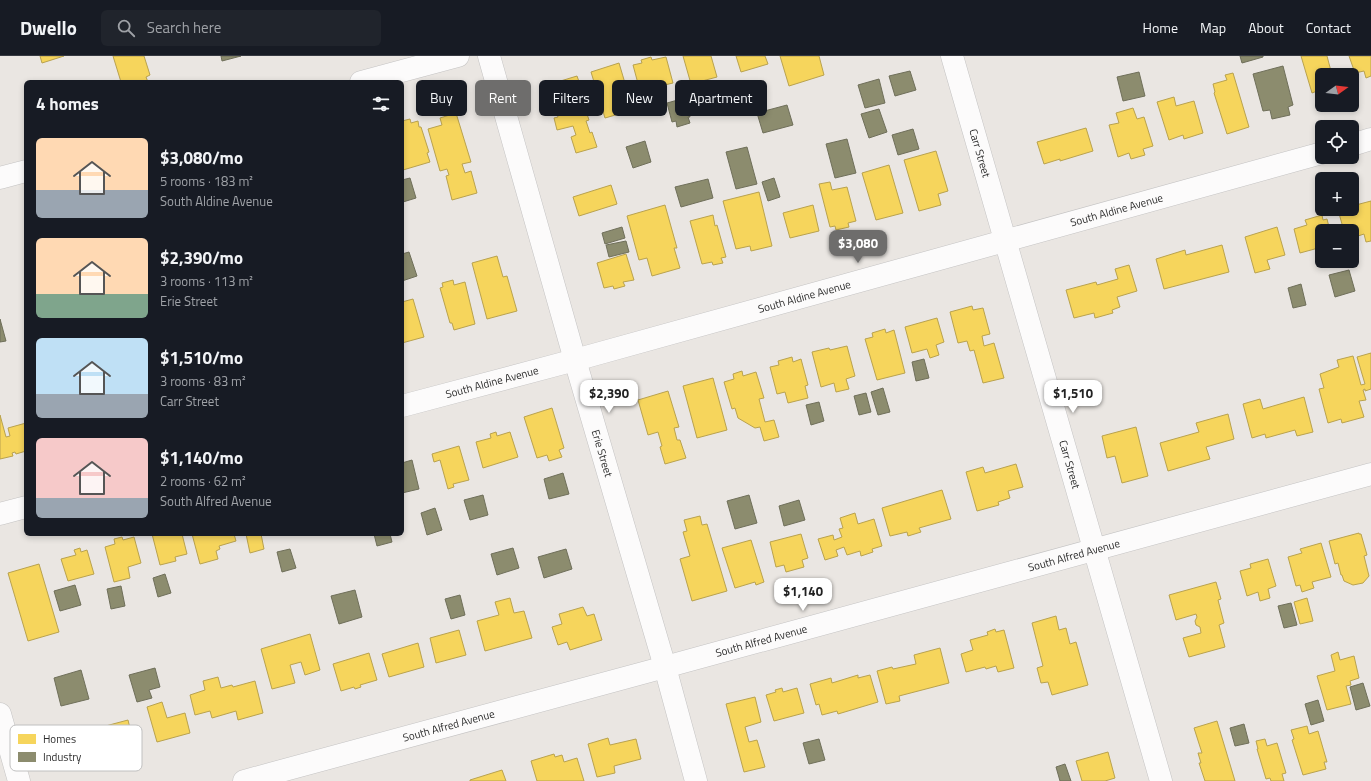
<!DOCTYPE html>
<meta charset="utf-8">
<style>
:root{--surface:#171b24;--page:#20242c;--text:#f1f3f6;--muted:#9ea1a6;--line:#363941;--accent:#6e6d6c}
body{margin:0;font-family:"Titillium Web",sans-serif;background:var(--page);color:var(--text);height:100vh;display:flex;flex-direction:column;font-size:15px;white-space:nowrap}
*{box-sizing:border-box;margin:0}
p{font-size:13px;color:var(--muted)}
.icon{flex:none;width:22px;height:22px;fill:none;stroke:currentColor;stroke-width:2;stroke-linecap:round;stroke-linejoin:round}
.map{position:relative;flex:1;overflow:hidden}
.panel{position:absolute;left:24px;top:24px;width:380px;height:456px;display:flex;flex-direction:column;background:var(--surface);border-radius:6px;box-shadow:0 2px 6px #0003}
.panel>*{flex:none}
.top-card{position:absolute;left:416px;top:24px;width:380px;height:36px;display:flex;gap:8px}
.needle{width:26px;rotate:75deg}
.tools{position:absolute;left:1315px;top:12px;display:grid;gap:8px}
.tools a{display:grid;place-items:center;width:44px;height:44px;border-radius:6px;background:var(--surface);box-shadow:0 2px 6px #0003;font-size:20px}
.price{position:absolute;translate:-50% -34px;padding:0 9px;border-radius:8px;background:#fff;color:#222;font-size:13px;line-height:26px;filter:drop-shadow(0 1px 2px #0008)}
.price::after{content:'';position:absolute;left:50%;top:24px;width:12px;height:9px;margin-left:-6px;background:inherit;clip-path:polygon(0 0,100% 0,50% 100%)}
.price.current{background:var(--accent);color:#fff}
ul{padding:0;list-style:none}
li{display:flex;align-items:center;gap:12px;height:100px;padding:0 12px}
li span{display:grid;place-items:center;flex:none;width:112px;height:80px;border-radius:6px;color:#555}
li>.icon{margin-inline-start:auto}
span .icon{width:48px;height:48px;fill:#fffc;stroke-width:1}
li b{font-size:17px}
h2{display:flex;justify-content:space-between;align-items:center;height:48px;padding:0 12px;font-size:17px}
.chip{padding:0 14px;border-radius:6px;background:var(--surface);box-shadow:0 2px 6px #0003;font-size:14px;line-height:36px}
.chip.current{background:var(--accent);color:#fff}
header{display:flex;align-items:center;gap:24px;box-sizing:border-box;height:56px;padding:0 20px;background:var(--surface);border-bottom:1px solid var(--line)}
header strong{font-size:19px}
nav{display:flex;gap:22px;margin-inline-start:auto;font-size:14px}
.search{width:280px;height:36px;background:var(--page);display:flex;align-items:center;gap:10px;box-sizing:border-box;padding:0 14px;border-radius:6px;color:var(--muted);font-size:15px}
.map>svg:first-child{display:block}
.homes{fill:#f6d55c;stroke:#b9a24e}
.industry{fill:#8c8c6e;stroke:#6f6f5a}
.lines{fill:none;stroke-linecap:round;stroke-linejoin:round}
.minor-casing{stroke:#c4c3c3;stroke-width:23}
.minor{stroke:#fcfbfb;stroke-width:22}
.labels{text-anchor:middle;stroke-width:4;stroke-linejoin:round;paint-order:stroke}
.street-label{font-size:11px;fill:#2c2c2c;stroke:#fff}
.key{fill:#fff;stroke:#c0c0c0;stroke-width:1}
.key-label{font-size:11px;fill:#2c2c2c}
</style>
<header>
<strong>Dwello</strong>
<div class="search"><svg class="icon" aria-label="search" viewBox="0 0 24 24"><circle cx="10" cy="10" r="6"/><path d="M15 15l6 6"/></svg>Search here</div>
<nav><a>Home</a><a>Map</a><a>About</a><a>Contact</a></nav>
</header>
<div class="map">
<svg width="1371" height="725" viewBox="0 0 1371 725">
<rect width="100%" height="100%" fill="#eae6e2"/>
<g class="homes">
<path d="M40 0H64L42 7Z"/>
<path d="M113 0H144L150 19 146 21 148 26H121Z"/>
<path d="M683 0H711L717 21 691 28Z"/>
<path d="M736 0H765L768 8 741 16Z"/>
<path d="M780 0H819L824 19 789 30Z"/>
<path d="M1301 0H1327L1332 19H1322V33L1312 37Z"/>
<path d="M1349 0H1371V20L1366 22 1364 15 1355 17Z"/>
<path d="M651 1 652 4 666 1 673 27 640 35 633 9 642 7 641 4Z"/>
<path d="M619 7 633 54 605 62 591 16Z"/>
<path d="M1233 17 1249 71 1227 78 1214 37 1215 36 1213 28 1227 24 1225 19Z"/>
<path d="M577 20 581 31 569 35 576 58 586 55 589 64 586 65 590 77 592 76 597 91 576 97 571 81 576 79 573 70 557 74 554 62 558 61 552 41 548 42 544 30Z"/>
<path d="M1174 41 1176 50 1194 45 1203 77 1184 83 1183 79 1169 84 1157 46Z"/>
<path d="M1133 52 1137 63 1144 61 1153 90 1143 93 1145 99 1131 103 1129 97 1118 101 1109 69 1119 67 1116 57Z"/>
<path d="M456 57 471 106 462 108 465 117 471 115 477 137 452 144 446 120 449 119 447 113 440 115 428 73 442 69 440 62Z"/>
<path d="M410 63 411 67 418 65 419 71H421L429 96 427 97 430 106 403 114 402 65Z"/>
<path d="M1086 72 1093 95 1060 105V103L1044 108 1037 86Z"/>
<path d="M936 95 948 135 938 138 941 149 919 155 904 104Z"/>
<path d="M889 109 903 157 876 164 862 117Z"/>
<path d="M830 126 832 134 847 131 856 165 848 167 849 171 836 174 835 170 830 171 819 128Z"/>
<path d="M611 129 617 148 579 160 573 141Z"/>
<path d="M759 136 772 190 751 195 750 190 736 193 723 145Z"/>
<path d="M1371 145V185L1366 186 1364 178 1352 182V175H1344L1338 154 1352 153V150Z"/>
<path d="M665 149 677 192H674L680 212 652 220 647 202 639 204 627 160Z"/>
<path d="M813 149 819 175 790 182 783 157Z"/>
<path d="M713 159 715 170 717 169 726 201 721 202 723 207 713 209 712 206 702 208 690 165Z"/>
<path d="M1322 159 1323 164 1327 163 1330 175H1322V191L1300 197 1294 173 1307 169 1305 164Z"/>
<path d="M1277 171 1285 199 1267 204 1270 213 1255 217 1245 181Z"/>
<path d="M1222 189 1229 216 1164 233 1156 203 1185 194 1186 199Z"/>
<path d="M626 198 634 224 623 226 625 230 614 233 613 230 604 232 597 207Z"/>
<path d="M497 200 503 221 507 220 517 255 487 263 472 207Z"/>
<path d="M1129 209 1137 235 1117 241 1120 251 1112 254 1113 257 1095 262 1094 257 1074 262 1066 234 1096 226 1097 229 1118 223 1115 213Z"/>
<path d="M453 224 454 229 465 226 475 268 454 274 452 267H450L440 232 443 231 442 227Z"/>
<path d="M413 243 424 281 402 287V246Z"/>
<path d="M972 250 973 254 983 252 990 278 982 280 984 290 994 287 1004 322 983 327 974 294 970 295 967 285 958 287 950 256Z"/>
<path d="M937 262 944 286 936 289 939 299 930 302 927 293 912 297 905 271Z"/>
<path d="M885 273 886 277 894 274 905 317 877 324 865 283 873 281 872 277Z"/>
<path d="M847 290 855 320 846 323 849 333 836 336 834 327 821 331 812 296 829 292 830 294Z"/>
<path d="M1371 297V333L1365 335V333L1363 334 1366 344 1359 345 1364 361 1342 367 1341 363 1328 367 1319 333 1324 332 1320 318 1339 311 1337 304 1353 300 1361 329 1365 328 1357 301Z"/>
<path d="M792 301 793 306 801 303 808 329 805 330 808 342 788 347 785 336 777 338 770 311 779 309 778 305Z"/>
<path d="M742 315 743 320 756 316 764 342 759 343 765 366 774 364 779 381 764 385 760 371 755 372 738 362 735 352 732 353 724 326 734 323 733 318Z"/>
<path d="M713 322 727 374 697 382 683 330Z"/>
<path d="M668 335 679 371 674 372 677 384H680L686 402 665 408 660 391 662 390 658 376 648 379 638 344Z"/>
<path d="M1304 341 1313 376 1297 380 1295 374 1266 382 1265 378 1252 382 1243 348 1260 343 1263 353Z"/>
<path d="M552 352 564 392 559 394 562 401 549 405 547 399 537 402 524 361Z"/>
<path d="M1228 358 1234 383 1206 391 1210 403 1168 415 1160 387 1199 376 1196 367Z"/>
<path d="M0 359 6 381 10 380 8 372 26 367V395L16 398 15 396 12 397 13 400 0 403Z"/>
<path d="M1136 371 1148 420 1122 427 1115 400 1107 402 1102 380Z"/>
<path d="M496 376 497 380 510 376 518 401 483 412 476 386 491 382 490 378Z"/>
<path d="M459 390 469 424 453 428 454 431 448 433 440 404 434 406 432 398Z"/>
<path d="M1016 408 1023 431 1008 435 1010 442 998 446 999 449 977 455 966 416 983 411 985 417Z"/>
<path d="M942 434 951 463 919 472 921 476 908 480 907 476 890 480 882 452Z"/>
<path d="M855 457 858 468 874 463 882 490 872 493 873 496 861 500 860 495 847 499 844 491 836 494 838 500 825 504 818 483 833 479 834 484 842 481 839 473 843 472 840 462Z"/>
<path d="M700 460 702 469 707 468 727 535 692 545 680 503 690 500 683 476 687 475 684 464Z"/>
<path d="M1359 477V478H1361L1367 499 1364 500 1369 520 1363 527 1353 529 1344 525 1342 519H1341L1338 507 1335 508 1329 485Z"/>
<path d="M152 478H182L187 498 175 501 176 505 160 509Z"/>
<path d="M192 478H234L236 485 219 490 220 493 216 495 218 503 200 508Z"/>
<path d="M246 478H261L264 493 250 497Z"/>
<path d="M801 478 808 502 802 504 804 511 786 516 784 509 776 511 770 486Z"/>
<path d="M122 481 123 484 134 481 141 507 128 511 130 522 114 526 105 491 115 488 114 483Z"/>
<path d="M751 484 764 526 756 529 755 526 735 532 722 492Z"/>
<path d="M1321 487 1331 521 1312 526 1314 532 1302 536 1300 529 1296 530 1288 501 1302 497 1300 493Z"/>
<path d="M80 492 81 496 87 494 94 518 68 525 61 503 76 499 74 494Z"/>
<path d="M1268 503 1276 530 1268 533 1270 542 1260 545 1258 536 1247 540 1240 515 1251 512 1250 508Z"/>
<path d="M39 508 59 576 28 585 8 517Z"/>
<path d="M1216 526 1221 543 1218 544 1224 567 1219 569 1225 591 1189 601 1183 582 1201 577 1200 571 1196 569 1195 565 1197 561 1196 558 1176 564 1169 539Z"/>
<path d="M510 542 514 557 524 555 532 582 485 595 477 565 499 559 495 546Z"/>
<path d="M1307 542 1313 565 1300 568 1294 546Z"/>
<path d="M583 551 587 560 594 558 602 584 570 594 567 586 558 589 552 571 562 568 559 558Z"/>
<path d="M1056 560 1059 574 1066 572 1070 588 1076 586 1088 629 1052 639 1048 626 1041 627 1037 612 1043 610 1032 567Z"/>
<path d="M995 573 996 576 1004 574 1014 612 998 616 996 610 986 613 985 611 966 616 961 598 973 594 970 584 988 579 987 576Z"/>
<path d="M459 574 466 599 436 607 430 582Z"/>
<path d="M310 578 320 614 305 619 301 606 290 609 295 627 272 633 261 593Z"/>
<path d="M418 587 424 611 389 621 382 598Z"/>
<path d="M940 592 949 627 899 640 900 645 886 648 877 615 892 611 893 613 916 608 914 599Z"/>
<path d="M1338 596 1340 604 1354 600 1359 622 1350 625 1351 629 1346 630 1351 648 1327 654 1317 620 1335 615 1331 599Z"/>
<path d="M369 597 377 624 360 629 361 631 355 633 354 631 341 635 333 608Z"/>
<path d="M858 619V622L870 619 878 646 838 658 837 655 822 659 819 648 816 649 810 628 831 622 832 627Z"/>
<path d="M218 621 221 632 232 629 233 631 255 625 263 657 238 664 236 655 212 662 210 655 195 659 190 639 205 634 203 625Z"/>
<path d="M782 632 783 636 797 632 804 657 774 665 766 639 776 636 775 634Z"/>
<path d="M755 641 761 666 745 671 749 686 757 684 765 711 744 716 726 648Z"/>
<path d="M162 646 167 662 185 657 190 677 157 686 147 651Z"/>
<path d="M128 664 134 689 106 697 108 705 76 713 69 682 99 675 98 672Z"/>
<path d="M1217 665 1235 725H1205L1199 707H1201L1198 697H1202L1194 672Z"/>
<path d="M1307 670 1309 678 1318 675 1327 706H1324L1326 713 1303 719 1292 684 1294 683 1291 674Z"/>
<path d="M608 682 610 689 636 683 641 703 614 710 615 717 597 721 588 688Z"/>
<path d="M1265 683 1267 690 1277 687 1286 717 1282 718 1284 725H1271L1270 722 1266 723 1257 693H1258L1256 685Z"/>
<path d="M1108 696 1115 722 1105 725H1082L1076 705Z"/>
<path d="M554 698 555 701 562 699 564 706 577 702 584 725H537L531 705Z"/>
<path d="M502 714 506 725H470V724Z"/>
</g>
<g class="industry">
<path d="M221 0H241L222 5Z"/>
<path d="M1240 0H1263V1L1242 7Z"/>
<path d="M1283 10 1293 49 1288 51 1290 59 1272 63 1270 54 1263 55 1253 18Z"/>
<path d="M910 15 916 34 895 40 889 20Z"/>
<path d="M1139 16 1145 40 1123 45 1117 21Z"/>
<path d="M879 23 885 47 865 52 858 29Z"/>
<path d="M685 42 690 61H688L690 67 677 71 676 65 672 66 667 47Z"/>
<path d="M787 49 793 69 763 77 757 57Z"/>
<path d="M879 53 887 76 869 82 861 58Z"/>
<path d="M913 73 919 93 898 99 892 79Z"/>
<path d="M847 83 856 117 835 122 826 88Z"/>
<path d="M645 85 651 106 633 112 626 91Z"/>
<path d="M747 91 757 128 736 133 726 96Z"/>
<path d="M410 122 416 142 403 146 402 124Z"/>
<path d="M774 122 780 141 768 145 762 126Z"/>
<path d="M708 123 713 142 681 151 675 131Z"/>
<path d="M622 171 625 182 605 188 602 177Z"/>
<path d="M626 185 629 196 609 201 606 189Z"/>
<path d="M409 196 417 220 402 225V198Z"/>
<path d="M1349 214 1355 235 1335 241 1329 219Z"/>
<path d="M1301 228 1306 249 1293 252 1288 232Z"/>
<path d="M0 263 6 285 0 286Z"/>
<path d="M924 303 929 322 916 325 912 306Z"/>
<path d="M883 332 890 356 878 359 871 336Z"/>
<path d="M866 337 871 356 859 359 854 340Z"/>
<path d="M819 346 824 365 811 369 806 349Z"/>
<path d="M412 404 419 433 402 437V407Z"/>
<path d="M563 417 569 438 549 443 544 423Z"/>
<path d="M483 439 488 459 470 464 464 444Z"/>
<path d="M749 439 757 467 735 473 727 445Z"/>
<path d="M799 444 805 464 784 470 779 450Z"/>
<path d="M435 452 442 474 427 479 421 457Z"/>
<path d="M374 478H390L392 486 377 490Z"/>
<path d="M513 492 519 512 497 519 491 498Z"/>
<path d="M290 493 296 512 282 516 277 496Z"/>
<path d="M566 493 572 513 544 522 538 501Z"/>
<path d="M165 518 171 537 158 541 153 522Z"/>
<path d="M75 529 81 549 60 555 54 535Z"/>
<path d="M121 530 125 550 111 553 107 533Z"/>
<path d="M355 534 362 561 339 568 331 540Z"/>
<path d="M460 539 465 559 451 563 445 543Z"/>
<path d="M1291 547 1297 569 1284 572 1278 550Z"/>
<path d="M155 612 160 631 149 634 152 642 137 646 129 619Z"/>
<path d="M81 614 89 643 61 650 54 622Z"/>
<path d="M1363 627 1370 650 1356 654 1350 631Z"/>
<path d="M1318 644 1324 665 1311 669 1305 648Z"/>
<path d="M1244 668 1249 687 1235 690 1230 672Z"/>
<path d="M819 683 825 704 809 708 803 687Z"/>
<path d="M1065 708 1071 725H1060L1056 711Z"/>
</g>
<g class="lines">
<defs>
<g id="minor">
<path id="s1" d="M489 0 575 304 665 611 696 725"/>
<path id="s2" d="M952 0 1161 725"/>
<path d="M361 26 458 0"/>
<path d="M1352 89 1371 83"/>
<path d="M0 122 26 115"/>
<path id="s3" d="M402 350 575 304 1322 97"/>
<path d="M0 458 26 451"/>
<path d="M0 658 19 725"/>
<path id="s4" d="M244 725 665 611 1371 418"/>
</g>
</defs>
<use href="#minor" class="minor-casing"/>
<use href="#minor" class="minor"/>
</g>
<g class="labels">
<g class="street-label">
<text dy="4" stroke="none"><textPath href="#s2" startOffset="101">Carr Street</textPath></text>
<text dy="4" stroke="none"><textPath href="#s3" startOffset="741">South Aldine Avenue</textPath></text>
<text dy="4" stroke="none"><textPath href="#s3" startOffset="417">South Aldine Avenue</textPath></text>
<text dy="4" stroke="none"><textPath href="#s3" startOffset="93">South Aldine Avenue</textPath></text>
<text dy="4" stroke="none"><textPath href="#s1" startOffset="413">Erie Street</textPath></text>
<text dy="4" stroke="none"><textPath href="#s2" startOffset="425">Carr Street</textPath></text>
<text dy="4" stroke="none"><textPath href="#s4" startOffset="860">South Alfred Avenue</textPath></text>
<text dy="4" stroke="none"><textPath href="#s4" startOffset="536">South Alfred Avenue</textPath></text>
<text dy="4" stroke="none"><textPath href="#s4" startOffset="212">South Alfred Avenue</textPath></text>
</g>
</g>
<rect x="10" y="669" width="132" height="46" rx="6" class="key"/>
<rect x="18" y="678" width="18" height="10" fill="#f6d55c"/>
<rect x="18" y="696" width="18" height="10" fill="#8c8c6e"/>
<g class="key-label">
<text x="43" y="687">Homes</text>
<text x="43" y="705">Industry</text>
</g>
</svg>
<div class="tools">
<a><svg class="needle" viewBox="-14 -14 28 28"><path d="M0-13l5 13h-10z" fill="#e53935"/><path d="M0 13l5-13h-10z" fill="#9ea1a6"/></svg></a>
<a><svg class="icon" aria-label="locate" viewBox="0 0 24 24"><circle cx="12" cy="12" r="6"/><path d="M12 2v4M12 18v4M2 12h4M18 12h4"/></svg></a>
<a>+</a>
<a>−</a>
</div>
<b class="price current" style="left:858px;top:208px">$3,080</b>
<b class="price" style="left:609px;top:358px">$2,390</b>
<b class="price" style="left:1073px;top:358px">$1,510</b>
<b class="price" style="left:803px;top:556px">$1,140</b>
<div class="top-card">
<a class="chip">Buy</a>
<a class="chip current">Rent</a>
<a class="chip">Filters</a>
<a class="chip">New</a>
<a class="chip">Apartment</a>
</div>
<section class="panel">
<h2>4 homes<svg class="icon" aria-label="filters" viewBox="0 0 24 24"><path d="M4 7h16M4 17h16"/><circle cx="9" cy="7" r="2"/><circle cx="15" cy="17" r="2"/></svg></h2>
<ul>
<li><span style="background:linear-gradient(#ffd9b3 65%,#9aa5b1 0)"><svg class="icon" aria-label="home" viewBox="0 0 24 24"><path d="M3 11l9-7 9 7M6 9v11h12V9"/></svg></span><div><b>$3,080/mo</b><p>5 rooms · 183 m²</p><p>South Aldine Avenue</p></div></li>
<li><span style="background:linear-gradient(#ffd9b3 70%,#7fa58c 0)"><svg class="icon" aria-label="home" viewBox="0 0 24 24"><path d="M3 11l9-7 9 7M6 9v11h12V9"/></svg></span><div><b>$2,390/mo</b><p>3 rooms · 113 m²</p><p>Erie Street</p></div></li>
<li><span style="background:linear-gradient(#bfe0f5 70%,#9aa5b1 0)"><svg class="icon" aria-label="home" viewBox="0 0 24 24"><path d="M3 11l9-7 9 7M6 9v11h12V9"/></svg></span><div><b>$1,510/mo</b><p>3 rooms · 83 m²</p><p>Carr Street</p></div></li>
<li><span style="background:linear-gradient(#f6c9c9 75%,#9aa5b1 0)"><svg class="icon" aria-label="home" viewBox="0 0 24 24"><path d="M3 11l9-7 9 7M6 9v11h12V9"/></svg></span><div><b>$1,140/mo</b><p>2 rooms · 62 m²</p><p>South Alfred Avenue</p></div></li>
</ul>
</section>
</div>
